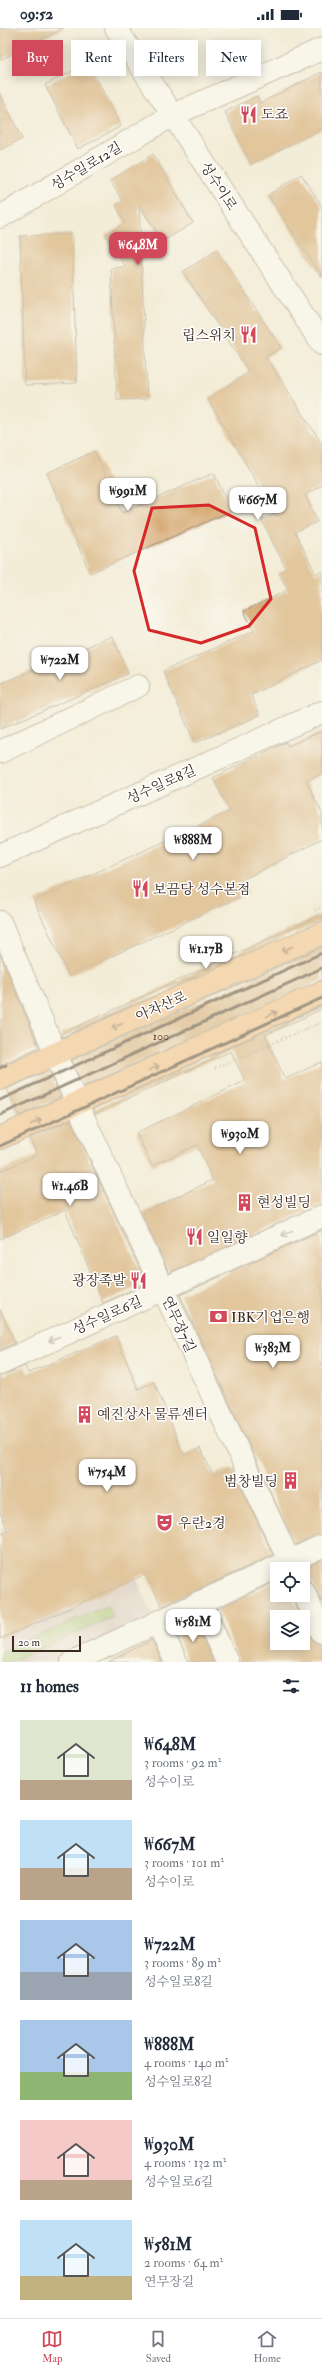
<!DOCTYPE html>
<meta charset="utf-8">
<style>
:root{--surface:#fff;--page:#f6f6f7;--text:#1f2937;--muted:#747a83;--line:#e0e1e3;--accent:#d1495b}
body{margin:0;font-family:"IM FELL Double Pica","Noto Serif KR",serif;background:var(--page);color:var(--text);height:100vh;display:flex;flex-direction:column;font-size:15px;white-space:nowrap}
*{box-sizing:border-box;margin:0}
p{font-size:13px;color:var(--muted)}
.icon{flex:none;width:22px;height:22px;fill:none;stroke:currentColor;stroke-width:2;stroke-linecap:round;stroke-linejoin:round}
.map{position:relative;height:1634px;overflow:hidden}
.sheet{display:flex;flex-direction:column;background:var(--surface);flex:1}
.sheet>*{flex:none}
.hud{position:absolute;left:12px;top:12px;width:298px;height:36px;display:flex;gap:8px}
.buttons{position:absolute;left:270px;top:1534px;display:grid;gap:8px}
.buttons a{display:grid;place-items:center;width:40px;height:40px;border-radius:0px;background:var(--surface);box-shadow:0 2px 10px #0003;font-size:20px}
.scale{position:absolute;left:12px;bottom:10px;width:69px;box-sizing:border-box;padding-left:4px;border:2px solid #3b2a1e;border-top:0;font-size:11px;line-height:14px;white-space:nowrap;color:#3b2a1e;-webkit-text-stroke:3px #fff;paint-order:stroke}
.price{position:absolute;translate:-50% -34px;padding:0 9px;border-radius:8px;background:#fff;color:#222;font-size:13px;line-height:26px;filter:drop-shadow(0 1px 2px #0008)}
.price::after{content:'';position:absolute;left:50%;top:24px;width:12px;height:9px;margin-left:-6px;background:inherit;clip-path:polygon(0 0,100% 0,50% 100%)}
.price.current{background:var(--accent);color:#fff}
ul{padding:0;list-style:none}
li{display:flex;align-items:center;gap:12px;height:100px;padding:0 20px}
li span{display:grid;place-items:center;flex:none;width:112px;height:80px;border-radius:0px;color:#555}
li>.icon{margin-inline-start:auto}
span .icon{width:48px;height:48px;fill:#fffc;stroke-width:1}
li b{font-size:17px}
h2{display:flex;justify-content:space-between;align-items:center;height:48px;padding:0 20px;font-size:17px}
.pill{padding:0 14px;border-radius:0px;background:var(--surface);box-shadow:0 2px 10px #0003;font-size:14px;line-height:36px}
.pill.current{background:var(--accent);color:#fff}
.status{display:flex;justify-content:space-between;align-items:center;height:28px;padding:0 20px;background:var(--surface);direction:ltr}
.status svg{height:11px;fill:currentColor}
.tabs{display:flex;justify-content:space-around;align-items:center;height:56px;border-top:1px solid var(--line);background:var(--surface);font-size:11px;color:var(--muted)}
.tabs a{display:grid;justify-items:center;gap:2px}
.tabs .current{color:var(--accent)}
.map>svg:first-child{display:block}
.industrial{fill:#d1c0bd}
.green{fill:#9ec069;stroke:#6c7544}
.building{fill:#ce9959}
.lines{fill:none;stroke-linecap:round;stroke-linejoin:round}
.minor-casing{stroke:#978b7a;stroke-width:24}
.major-casing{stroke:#978b7a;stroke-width:24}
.path{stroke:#978b7a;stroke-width:2.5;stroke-dasharray:1 3;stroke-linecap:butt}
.minor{stroke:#fff;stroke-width:22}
.major{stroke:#f6be86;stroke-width:22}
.rail{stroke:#3b2a1e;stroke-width:3}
.oneway{stroke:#8f6d4d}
.oneway2{stroke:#a79f9a}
.marked{fill:none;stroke:#d62828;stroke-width:3;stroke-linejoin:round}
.labels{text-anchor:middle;stroke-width:3;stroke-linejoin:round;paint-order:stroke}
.number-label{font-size:12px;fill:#60462d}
.poi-label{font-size:14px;fill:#3b2a1e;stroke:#fff;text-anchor:start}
.street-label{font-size:14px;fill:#3b2a1e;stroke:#fff}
</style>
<div class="status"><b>09:52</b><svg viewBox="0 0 49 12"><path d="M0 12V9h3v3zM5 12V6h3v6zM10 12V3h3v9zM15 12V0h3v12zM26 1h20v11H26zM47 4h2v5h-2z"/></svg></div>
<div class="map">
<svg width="322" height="1634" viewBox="0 0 322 1634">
<rect width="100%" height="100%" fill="#fff"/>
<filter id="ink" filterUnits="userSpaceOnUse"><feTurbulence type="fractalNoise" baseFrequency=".025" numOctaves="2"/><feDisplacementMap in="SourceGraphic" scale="8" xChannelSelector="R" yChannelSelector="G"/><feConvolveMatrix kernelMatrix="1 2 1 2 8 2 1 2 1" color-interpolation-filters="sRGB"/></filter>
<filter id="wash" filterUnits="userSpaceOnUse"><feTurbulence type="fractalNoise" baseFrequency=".012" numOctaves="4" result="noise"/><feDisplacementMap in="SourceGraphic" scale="16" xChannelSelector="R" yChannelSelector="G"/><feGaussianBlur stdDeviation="0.9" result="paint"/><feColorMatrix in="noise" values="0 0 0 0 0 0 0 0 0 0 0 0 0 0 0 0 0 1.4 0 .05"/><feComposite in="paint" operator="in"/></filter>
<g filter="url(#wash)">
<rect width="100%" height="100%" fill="#f3ecd7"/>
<path class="industrial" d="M95 1458 153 1587 66 1634H0V1501Z"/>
<path class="green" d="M107 1578 113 1589 10 1634H0V1624Z"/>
<g id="blocks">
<g class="building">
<path d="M0 0H64L0 32Z"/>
<path d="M88 35 121 98 78 121 45 57Z"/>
<path d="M322 44V101L251 136 225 84 257 68 260 75Z"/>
<path d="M0 65 22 111 0 122Z"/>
<path d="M153 126 193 195 163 213 139 177 147 371 117 372 111 240 126 239 105 207 125 195 116 177 123 173 110 153Z"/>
<path d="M301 146 322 178V249L268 167Z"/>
<path d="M72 206 77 355 25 357 20 208Z"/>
<path d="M217 222 281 320 266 329 322 416V457L305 467 317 494 295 504 316 546 322 543V632L251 667 260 687 195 715 163 643 254 603 244 583 288 562 279 545 286 541 262 492 275 486 208 371 249 344 183 244Z"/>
<path d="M95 423 122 485 214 445 231 483 90 545 47 445Z"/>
<path d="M112 608 128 646 0 701V656Z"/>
<path d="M322 703V746L306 753 322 785V811L242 852 248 865 69 948 34 873 230 783 213 750 286 714 288 718Z"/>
<path d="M322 886V893L62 1009 61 1006Z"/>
<path d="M322 919V952L83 1059 72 1032Z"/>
<path d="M0 926 39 1019 0 1037Z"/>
<path d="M322 978V981L265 1007 285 1051 322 1034V1176L169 1245 142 1185 213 1152 197 1117 152 1138 136 1105 245 1053 231 1023 95 1086 93 1081Z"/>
<path d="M49 1042 60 1069 19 1088 7 1061Z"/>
<path d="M71 1092 146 1255 103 1275 65 1182 0 1211V1143L37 1127 30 1110Z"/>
<path d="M322 1202V1506L295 1517 180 1267Z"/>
<path d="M0 1281 15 1315 0 1322Z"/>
<path d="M116 1308 138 1361 154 1354 184 1427 200 1420 213 1447 232 1440 273 1527 162 1578 146 1546 0 1611V1507L8 1503 0 1484V1348L25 1338 28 1345Z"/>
<path d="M322 1532V1574L314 1557 310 1553 303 1551 305 1540Z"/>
<path d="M277 1553V1567H291L301 1589H277V1615H303V1593L311 1610 315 1614 322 1616V1634H239L217 1581Z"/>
<path d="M194 1591 213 1634H188L174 1600Z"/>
<path d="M152 1612 162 1634H108Z"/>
</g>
</g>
</g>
<g filter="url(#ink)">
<use href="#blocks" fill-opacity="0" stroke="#978b7a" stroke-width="1"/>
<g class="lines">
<defs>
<g id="minor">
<path d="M116 0 322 316"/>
<path d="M0 189 173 87 322 21"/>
<path d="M0 724 138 658"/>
<path d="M0 828 322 684"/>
<path d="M0 894 77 1076 293 1541"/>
<path d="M0 1336 322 1188"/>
<path d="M303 1563 322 1604"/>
<path d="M200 1574 227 1634"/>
<path d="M157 1594 176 1634"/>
<path d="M72 1634 322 1518"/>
</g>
<g id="major">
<path d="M0 1051 322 905"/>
<path d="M0 1110 322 964"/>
</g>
</defs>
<use href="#minor" class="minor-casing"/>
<use href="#major" class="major-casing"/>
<g class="path">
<path d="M315 882 322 879"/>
<path d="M215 1040 322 994"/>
</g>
<use href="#minor" class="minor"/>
<use href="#major" class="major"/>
<g class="rail">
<path d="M0 1040 6 1037"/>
<path d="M0 1072 322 925"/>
<path d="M0 1087 322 940"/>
<path d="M0 1118 322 970"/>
</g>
</g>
<defs><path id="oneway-shaft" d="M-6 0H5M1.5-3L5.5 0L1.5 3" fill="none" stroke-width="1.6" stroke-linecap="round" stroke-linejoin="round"/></defs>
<g class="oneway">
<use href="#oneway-shaft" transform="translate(287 921) rotate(156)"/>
<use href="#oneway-shaft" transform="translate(272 986) rotate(-25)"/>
<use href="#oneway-shaft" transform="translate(117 998) rotate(156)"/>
<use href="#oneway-shaft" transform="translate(154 1040) rotate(-25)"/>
<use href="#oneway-shaft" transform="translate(36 1094) rotate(-24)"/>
</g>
<g class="oneway2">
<use href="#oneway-shaft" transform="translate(287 1205) rotate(155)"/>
<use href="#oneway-shaft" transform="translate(54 1311) rotate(156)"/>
</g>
</g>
<path d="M0 0H322V1634H0ZM209 477 255 500 271 571 249 598 201 615 149 602 134 543 152 480Z" fill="#f3ecd7" fill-opacity=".55" fill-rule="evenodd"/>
<path class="marked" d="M209 477 255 500 271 571 249 598 201 615 149 602 134 543 152 480Z"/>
<defs>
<symbol id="restaurant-bare" viewBox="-9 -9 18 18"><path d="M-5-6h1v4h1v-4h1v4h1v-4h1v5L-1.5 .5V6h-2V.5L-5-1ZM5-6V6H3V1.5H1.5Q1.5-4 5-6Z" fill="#d1495b" stroke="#fff" stroke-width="2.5" paint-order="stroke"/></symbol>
<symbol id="building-bare" viewBox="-9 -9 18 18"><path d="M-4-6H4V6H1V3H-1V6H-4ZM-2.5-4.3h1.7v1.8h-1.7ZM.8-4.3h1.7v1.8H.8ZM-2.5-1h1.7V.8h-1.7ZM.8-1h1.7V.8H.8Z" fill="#d1495b" stroke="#fff" stroke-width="2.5" paint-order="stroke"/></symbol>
<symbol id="bank-bare" viewBox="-9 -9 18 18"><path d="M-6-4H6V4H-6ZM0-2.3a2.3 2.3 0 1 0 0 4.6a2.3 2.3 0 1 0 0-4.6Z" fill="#d1495b" stroke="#fff" stroke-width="2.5" paint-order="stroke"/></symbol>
<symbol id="theatre-bare" viewBox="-9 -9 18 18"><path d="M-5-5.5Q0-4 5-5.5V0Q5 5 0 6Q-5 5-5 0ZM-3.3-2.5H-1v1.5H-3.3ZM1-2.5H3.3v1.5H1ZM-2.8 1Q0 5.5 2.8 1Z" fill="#d1495b" stroke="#fff" stroke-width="2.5" paint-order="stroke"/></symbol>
</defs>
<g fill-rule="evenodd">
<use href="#restaurant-bare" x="236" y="74" width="25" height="25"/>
<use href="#restaurant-bare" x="236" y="294" width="25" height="25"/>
<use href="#restaurant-bare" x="128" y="848" width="25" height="25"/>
<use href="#building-bare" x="232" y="1162" width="25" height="25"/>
<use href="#restaurant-bare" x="182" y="1196" width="25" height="25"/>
<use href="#restaurant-bare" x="126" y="1240" width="25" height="25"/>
<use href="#bank-bare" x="206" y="1276" width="25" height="25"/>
<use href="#building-bare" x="72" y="1374" width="25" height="25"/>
<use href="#building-bare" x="278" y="1440" width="25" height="25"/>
<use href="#theatre-bare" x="152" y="1482" width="25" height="25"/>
</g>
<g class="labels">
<g class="number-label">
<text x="161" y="1012">100</text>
</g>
<g class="poi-label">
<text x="261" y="91">도죠</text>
<text x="236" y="312" text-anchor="end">립스위치</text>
<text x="153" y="866">보끔당 성수본점</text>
<text x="257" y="1179">현성빌딩</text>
<text x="207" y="1214">일일향</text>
<text x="126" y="1257" text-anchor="end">광장족발</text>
<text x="231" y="1294">IBK기업은행</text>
<text x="97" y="1391">예진상사 물류센터</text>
<text x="278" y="1458" text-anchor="end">범창빌딩</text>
<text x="178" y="1500">우란2경</text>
</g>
<g class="street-label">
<text transform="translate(86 138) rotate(-31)" y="5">성수일로12길</text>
<text transform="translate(219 158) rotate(57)" y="5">성수이로</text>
<text transform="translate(161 756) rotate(-24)" y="5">성수일로8길</text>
<text transform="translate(161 978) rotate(-24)" y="5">아차산로</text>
<text transform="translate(107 1287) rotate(-24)" y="5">성수일로6길</text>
<text transform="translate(179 1296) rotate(65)" y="5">연무장7길</text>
</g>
</g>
</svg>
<div class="buttons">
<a><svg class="icon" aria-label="locate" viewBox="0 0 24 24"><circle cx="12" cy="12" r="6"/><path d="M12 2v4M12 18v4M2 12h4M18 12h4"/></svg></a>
<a><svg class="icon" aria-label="layers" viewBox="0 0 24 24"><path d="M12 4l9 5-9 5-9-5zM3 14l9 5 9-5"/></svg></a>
</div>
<div class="scale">20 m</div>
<b class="price current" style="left:138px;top:238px">₩648M</b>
<b class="price" style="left:128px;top:484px">₩991M</b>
<b class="price" style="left:258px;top:493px">₩667M</b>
<b class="price" style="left:60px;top:653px">₩722M</b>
<b class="price" style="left:193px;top:833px">₩888M</b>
<b class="price" style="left:206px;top:942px">₩1.17B</b>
<b class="price" style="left:240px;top:1127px">₩930M</b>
<b class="price" style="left:70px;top:1179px">₩1.46B</b>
<b class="price" style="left:273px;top:1341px">₩383M</b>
<b class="price" style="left:107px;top:1465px">₩754M</b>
<b class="price" style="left:193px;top:1615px">₩581M</b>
<div class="hud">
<a class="pill current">Buy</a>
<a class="pill">Rent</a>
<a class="pill">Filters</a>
<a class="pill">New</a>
</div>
</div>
<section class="sheet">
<h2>11 homes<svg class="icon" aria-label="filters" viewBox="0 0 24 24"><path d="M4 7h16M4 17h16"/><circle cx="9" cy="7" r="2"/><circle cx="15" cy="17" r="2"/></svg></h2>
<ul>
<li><span style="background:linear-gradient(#dfe7d0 75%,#b9a48a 0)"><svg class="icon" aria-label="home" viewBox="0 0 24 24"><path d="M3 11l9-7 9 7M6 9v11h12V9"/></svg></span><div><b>₩648M</b><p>3 rooms · 92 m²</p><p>성수이로</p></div></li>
<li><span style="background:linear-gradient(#bfe0f5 60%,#b9a48a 0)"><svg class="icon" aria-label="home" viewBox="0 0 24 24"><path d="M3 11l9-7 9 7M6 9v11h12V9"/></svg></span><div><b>₩667M</b><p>3 rooms · 101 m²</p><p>성수이로</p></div></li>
<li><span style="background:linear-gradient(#a9c7e8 65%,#9aa5b1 0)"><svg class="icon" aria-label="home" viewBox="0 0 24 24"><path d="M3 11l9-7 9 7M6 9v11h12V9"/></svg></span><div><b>₩722M</b><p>3 rooms · 89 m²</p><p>성수일로8길</p></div></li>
<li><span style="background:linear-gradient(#a9c7e8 65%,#8fb573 0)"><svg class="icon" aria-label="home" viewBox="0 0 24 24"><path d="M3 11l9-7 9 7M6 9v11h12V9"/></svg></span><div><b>₩888M</b><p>4 rooms · 140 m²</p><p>성수일로8길</p></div></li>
<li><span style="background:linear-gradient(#f6c9c9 75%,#b9a48a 0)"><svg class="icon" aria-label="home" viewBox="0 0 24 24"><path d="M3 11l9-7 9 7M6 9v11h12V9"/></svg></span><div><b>₩930M</b><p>4 rooms · 132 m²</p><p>성수일로6길</p></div></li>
<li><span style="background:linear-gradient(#bfe0f5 70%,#c2b280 0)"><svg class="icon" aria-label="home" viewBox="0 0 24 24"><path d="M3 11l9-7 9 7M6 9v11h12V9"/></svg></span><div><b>₩581M</b><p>2 rooms · 64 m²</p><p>연무장길</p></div></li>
</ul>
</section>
<nav class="tabs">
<a class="current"><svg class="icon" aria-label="map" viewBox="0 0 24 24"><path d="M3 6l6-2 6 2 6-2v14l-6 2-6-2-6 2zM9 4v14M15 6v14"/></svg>Map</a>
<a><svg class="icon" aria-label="saved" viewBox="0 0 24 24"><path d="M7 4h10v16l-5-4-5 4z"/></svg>Saved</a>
<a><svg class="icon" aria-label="home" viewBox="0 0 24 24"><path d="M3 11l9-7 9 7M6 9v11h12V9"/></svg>Home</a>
</nav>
